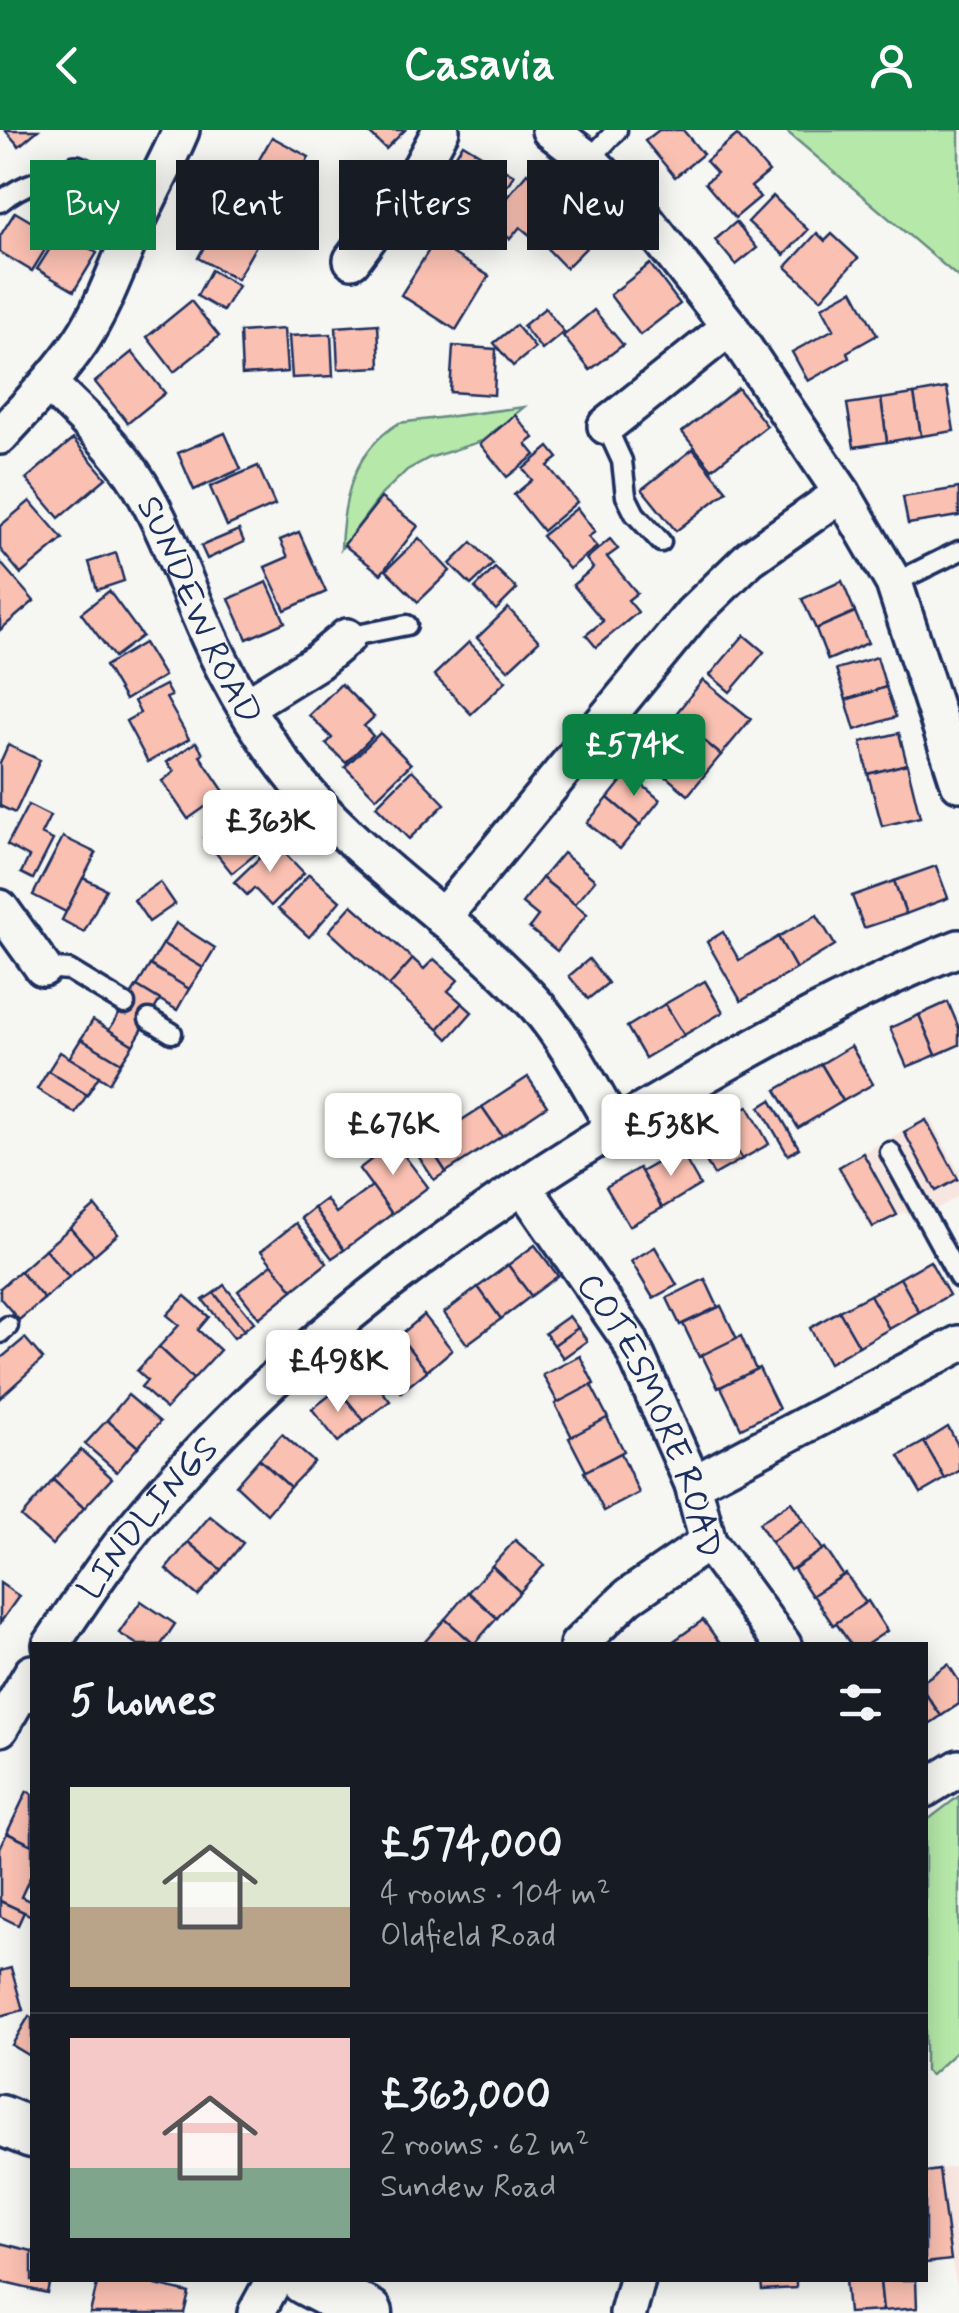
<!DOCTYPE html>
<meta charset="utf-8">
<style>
:root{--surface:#171b24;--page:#242831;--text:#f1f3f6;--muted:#9ea1a6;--line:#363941;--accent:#0b8043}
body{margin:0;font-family:Mynerve,sans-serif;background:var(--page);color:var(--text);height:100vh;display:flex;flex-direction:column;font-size:38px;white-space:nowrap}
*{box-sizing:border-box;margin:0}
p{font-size:32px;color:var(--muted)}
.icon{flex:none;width:55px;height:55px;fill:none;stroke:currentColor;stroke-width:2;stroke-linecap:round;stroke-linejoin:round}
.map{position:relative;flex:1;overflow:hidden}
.panel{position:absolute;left:30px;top:1512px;width:898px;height:640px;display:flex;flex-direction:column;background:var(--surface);border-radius:0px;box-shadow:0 5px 25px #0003}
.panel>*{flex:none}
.guide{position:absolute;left:30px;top:30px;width:900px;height:90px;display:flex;gap:20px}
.price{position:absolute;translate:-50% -85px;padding:0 22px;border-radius:10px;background:#fff;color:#222;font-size:32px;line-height:65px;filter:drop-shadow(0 2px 5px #0008)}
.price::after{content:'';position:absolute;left:50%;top:60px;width:30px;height:22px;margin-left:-15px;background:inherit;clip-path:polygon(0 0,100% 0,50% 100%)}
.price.active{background:var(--accent);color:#fff}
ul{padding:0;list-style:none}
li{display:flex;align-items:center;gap:30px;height:250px;padding:0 40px}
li+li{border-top:2px solid var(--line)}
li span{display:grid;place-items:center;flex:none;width:280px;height:200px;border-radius:0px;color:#555}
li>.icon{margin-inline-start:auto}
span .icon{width:120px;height:120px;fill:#fffc;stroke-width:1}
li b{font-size:42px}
h2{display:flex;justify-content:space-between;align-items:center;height:120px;padding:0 40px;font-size:42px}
.pill{padding:0 35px;border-radius:0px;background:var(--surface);box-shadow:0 5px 25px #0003;font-size:35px;line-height:90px}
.pill.active{background:var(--accent);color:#fff}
header{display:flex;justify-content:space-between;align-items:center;height:130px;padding:0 40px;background:var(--accent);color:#fff;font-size:45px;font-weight:800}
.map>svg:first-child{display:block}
.built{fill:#f7e6df}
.green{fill:#b6e9a9;stroke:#688c84;stroke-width:2.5}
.building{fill:#fac0b2;stroke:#1b2f5e;stroke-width:2.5}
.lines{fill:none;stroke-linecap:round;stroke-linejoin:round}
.lane-casing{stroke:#1b2f5e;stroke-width:25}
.street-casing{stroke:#1b2f5e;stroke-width:42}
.secondary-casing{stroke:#1b2f5e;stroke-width:55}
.lane{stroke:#f6f6f2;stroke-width:18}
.street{stroke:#f6f6f2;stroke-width:35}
.secondary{stroke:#f6f6f2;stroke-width:48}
.labels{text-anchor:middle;stroke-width:8;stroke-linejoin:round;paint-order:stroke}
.street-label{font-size:35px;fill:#1b2f5e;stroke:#f6f6f2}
</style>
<header><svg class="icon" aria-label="back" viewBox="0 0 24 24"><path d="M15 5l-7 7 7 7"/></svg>Casavia<svg class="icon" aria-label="person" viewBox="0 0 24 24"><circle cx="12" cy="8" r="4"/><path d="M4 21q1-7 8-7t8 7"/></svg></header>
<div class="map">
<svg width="959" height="2183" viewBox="0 0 959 2183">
<rect width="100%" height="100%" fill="#f6f6f2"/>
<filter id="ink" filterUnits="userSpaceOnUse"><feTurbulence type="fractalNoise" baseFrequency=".01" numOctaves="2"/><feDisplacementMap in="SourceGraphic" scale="20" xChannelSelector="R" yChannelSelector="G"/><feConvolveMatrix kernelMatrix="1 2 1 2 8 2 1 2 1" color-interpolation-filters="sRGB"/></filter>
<g filter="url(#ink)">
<g class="built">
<path d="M929 987 959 1042V1066L933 1081 959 1128V1161L920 1090 903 1082 872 1100 836 1037Z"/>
<path d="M959 2036V2163L951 2130 925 2133V2042Z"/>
</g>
<g class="green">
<path d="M785 0H959V148Z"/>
<path d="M524 277 482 311 429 328 407 340 382 364 341 419C343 368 353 321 399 293Z"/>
<path d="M959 1666V1919L931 1945 925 1941V1692Z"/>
</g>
<g class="building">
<path d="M5 0H38L19 16Z"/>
<path d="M366 0H405L386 19Z"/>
<path d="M659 0H683L703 24 675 47 645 11Z"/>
<path d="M737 5 769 42 751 57 760 67 735 88 705 53 717 43 706 31Z"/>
<path d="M272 7 309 27 288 65 251 44Z"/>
<path d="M463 14 514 45 498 70 487 64 479 76 439 52Z"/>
<path d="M527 43 549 62 543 69 554 78 531 106 520 97 510 109 488 90Z"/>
<path d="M242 48 282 71 265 100 225 78Z"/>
<path d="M773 66 808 100 784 125 748 92Z"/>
<path d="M570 75 590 96 582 104 591 113 566 138 537 108Z"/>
<path d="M15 82 54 105 32 141 0 122V106Z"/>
<path d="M219 90 258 112 237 149 198 128Z"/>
<path d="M736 92 757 118 736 135 715 110Z"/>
<path d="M817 103 825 111 832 104 858 128 821 169 786 137Z"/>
<path d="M71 108 97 123 74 161 37 139 56 109 67 115Z"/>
<path d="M434 112 489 146 456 200 401 165Z"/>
<path d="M650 134 680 174 640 205 610 165Z"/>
<path d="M211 140 238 156 223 181 197 166Z"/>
<path d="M853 160 877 205 847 222 849 228 808 251 792 222 834 199 822 177Z"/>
<path d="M191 171 219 206 174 242 147 207Z"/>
<path d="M545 178 564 202 542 220 523 196Z"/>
<path d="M594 180 623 215 590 240 563 206Z"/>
<path d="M378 194 380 237 338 239 336 197Z"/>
<path d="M516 195 535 218 513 236 494 213Z"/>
<path d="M284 199 287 242 242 245 240 202Z"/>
<path d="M331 204 333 246 292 248 289 206Z"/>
<path d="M453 216 496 219 494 265 450 262Z"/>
<path d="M132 222 165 263 128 293 95 252Z"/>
<path d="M738 258 767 296 712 339 682 302Z"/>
<path d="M947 258 954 301 921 306 914 264Z"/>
<path d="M914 264 921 306 887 312 881 269Z"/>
<path d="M881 269 887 312 854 317 847 274Z"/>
<path d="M515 285 534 308 526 314 535 325 507 347 480 314Z"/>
<path d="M225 303 241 339 194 360 178 323Z"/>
<path d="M73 309 106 348 59 388 26 349Z"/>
<path d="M549 317 558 328 548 336 577 372 543 401 514 365 532 350 523 339Z"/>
<path d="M693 319 727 361 676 401 642 359Z"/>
<path d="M258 336 275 375 227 396 210 357Z"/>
<path d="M959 358V386L908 394 903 367Z"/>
<path d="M381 368 418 396 381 444 344 415Z"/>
<path d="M30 371 63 409 21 444 0 419V396Z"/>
<path d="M577 378 595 402 588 407 597 417 569 439 542 406Z"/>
<path d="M239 400 244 412 207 429 201 416Z"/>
<path d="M299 402 326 462 285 480 265 437 288 427 280 410Z"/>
<path d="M419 408 450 441 418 472 386 440Z"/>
<path d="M610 409 618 419 607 427 637 463 628 470 638 482 596 517 586 505 603 491 573 455 593 438 586 429Z"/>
<path d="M472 412 493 434 471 455 450 434Z"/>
<path d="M116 423 124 451 97 460 89 432Z"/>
<path d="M0 432 34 471 0 500Z"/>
<path d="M495 438 517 459 496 480 475 458Z"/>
<path d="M842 451 855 482 816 499 802 469Z"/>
<path d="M267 452 285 492 247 509 229 469Z"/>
<path d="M109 461 142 506 114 527 81 483Z"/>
<path d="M508 478 539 511 508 540 477 508Z"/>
<path d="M855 482 868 513 828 530 816 499Z"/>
<path d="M744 505 764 522 730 562 710 545Z"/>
<path d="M469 512 506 551 471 584 434 545Z"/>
<path d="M144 513 164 546 125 570 105 536Z"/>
<path d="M877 527 886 557 846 570 836 539Z"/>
<path d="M703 550 751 589 721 625 674 586Z"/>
<path d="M341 554 374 587 364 596 373 606 346 633 326 614 332 608 309 585Z"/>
<path d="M165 555 171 566 166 568 189 609 148 632 126 591 140 583 134 571Z"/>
<path d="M886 557 896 587 855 600 846 570Z"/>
<path d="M674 586 721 625 688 665 645 629 657 614 653 610Z"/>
<path d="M380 603 411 634 376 668 345 637Z"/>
<path d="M899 603 907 634 868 644 861 612Z"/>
<path d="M196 612 203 623 200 626 225 663 188 689 162 651 174 642 167 632Z"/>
<path d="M8 615 40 630 15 683 0 676V633Z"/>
<path d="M907 634 920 687 882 696 868 644Z"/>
<path d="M412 640 445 674 409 709 376 676Z"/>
<path d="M628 643 660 670 640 695 608 668Z"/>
<path d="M234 666 244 680 240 683 267 715 232 743 204 708 215 698 207 688Z"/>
<path d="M608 668 640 695 620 719 587 693Z"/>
<path d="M28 675 50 686 41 704 53 710 33 749 21 743 29 727 7 715Z"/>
<path d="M63 707 96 723 66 782 33 765Z"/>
<path d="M275 713 304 743 271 776 254 758 247 765 234 752Z"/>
<path d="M563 723 595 750 575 774 542 748Z"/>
<path d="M936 736 948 768 906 784 894 751Z"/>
<path d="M309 744 340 771 309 807 278 779Z"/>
<path d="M83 748 106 759 84 802 62 790Z"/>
<path d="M542 748 587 784 557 821 529 798 538 786 522 773Z"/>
<path d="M894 751 906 784 864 798 852 766Z"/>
<path d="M160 752 175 774 149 792 134 770Z"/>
<path d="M352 775 413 829 389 856 329 801Z"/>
<path d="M817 785 835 815 796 839 778 807Z"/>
<path d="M176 793 215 818 203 838 163 814Z"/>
<path d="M723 802 739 830 778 807 796 839 741 871 707 812Z"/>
<path d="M163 814 203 838 189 859 150 835Z"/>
<path d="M413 829 424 839 434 829 458 850 448 861 462 873 438 899 389 856Z"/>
<path d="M589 829 608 853 588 869 569 846Z"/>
<path d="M150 835 189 859 177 880 137 856Z"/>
<path d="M705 851 723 882 684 905 665 874Z"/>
<path d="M137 856 160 870 133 915 109 900Z"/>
<path d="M948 872 959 898V915L936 925 919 885Z"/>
<path d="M462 873 472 882 448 909 438 899Z"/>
<path d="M665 874 684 905 645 928 627 897Z"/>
<path d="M919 885 936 925 907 937 890 898Z"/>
<path d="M93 890 133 915 121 933 81 909Z"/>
<path d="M81 909 121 933 109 953 69 928Z"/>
<path d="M851 916 873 954 843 971 821 934Z"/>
<path d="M60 922 99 946 87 965 48 941Z"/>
<path d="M821 934 843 971 798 998 776 960Z"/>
<path d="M48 941 87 965 75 983 37 959Z"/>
<path d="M528 947 547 976 502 1006 482 977Z"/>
<path d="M771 970 799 1018 788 1025 760 977Z"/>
<path d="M748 976 769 1014 742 1029 720 991Z"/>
<path d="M482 977 502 1006 446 1042 419 1001 430 995 437 1006Z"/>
<path d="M926 990 958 1049 936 1061 904 1002Z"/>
<path d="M720 991 742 1029 714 1045 692 1007Z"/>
<path d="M419 1001 446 1042 434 1050 407 1009Z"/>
<path d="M394 1012 428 1057 392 1084 359 1039Z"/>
<path d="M680 1020 700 1055 662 1078 641 1042Z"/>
<path d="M863 1023 897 1085 873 1097 839 1037Z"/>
<path d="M639 1038 662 1078 629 1096 606 1057Z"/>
<path d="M372 1056 392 1084 344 1120 314 1078 326 1069 336 1083Z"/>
<path d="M95 1076 118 1104 94 1125 70 1098Z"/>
<path d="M314 1078 344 1120 332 1128 301 1088Z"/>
<path d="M296 1093 327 1133 293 1160 261 1121Z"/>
<path d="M70 1098 94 1125 69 1147 45 1119Z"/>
<path d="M535 1115 558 1146 531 1166 508 1135Z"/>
<path d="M655 1117 677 1155 653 1168 631 1131Z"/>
<path d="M45 1119 69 1147 44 1169 20 1141Z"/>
<path d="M930 1131 949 1165 919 1182 900 1148Z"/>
<path d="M272 1134 293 1160 259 1188 238 1161Z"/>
<path d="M508 1135 531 1166 501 1189 478 1157Z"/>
<path d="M20 1141 44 1169 19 1190 0 1168V1158Z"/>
<path d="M900 1148 919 1182 889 1199 870 1165Z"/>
<path d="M705 1149 718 1177 680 1195 667 1168Z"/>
<path d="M224 1155 254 1192 244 1200 214 1163Z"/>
<path d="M478 1157 501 1189 467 1214 444 1183Z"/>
<path d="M214 1163 244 1200 234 1208 203 1170Z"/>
<path d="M870 1165 889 1199 859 1216 839 1181Z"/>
<path d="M185 1166 209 1187 198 1200 220 1220 193 1249 159 1217 179 1195 167 1185Z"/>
<path d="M721 1176 737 1209 699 1227 683 1194Z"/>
<path d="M839 1181 859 1216 829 1233 810 1198Z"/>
<path d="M424 1185 452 1220 427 1241 399 1206Z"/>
<path d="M569 1186 578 1198 554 1215 545 1203Z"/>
<path d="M578 1198 587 1211 563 1228 554 1215Z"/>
<path d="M399 1206 427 1241 401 1262 373 1227Z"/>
<path d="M741 1206 756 1240 718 1258 702 1225Z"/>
<path d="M25 1208 43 1229 0 1268V1229Z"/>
<path d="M159 1217 193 1249 166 1279 141 1257 147 1250 137 1241Z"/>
<path d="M580 1226 594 1254 558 1273 543 1245Z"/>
<path d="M364 1238 390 1271 364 1291 338 1259Z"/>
<path d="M759 1238 779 1279 741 1298 721 1257Z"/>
<path d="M591 1255 608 1288 572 1307 555 1274Z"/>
<path d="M338 1259 364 1291 338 1312 312 1279Z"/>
<path d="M128 1265 160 1292 138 1317 107 1290Z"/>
<path d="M607 1288 624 1321 586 1341 569 1308Z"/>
<path d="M107 1290 138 1317 117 1342 85 1314Z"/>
<path d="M948 1297 959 1317V1341L945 1349 924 1312Z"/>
<path d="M282 1304 314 1332 290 1357 259 1329Z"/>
<path d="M924 1312 945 1349 921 1363 899 1326Z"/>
<path d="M81 1320 112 1348 84 1378 53 1350Z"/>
<path d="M621 1323 639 1363 604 1381 584 1342Z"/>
<path d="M259 1329 290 1357 267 1384 236 1355Z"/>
<path d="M53 1350 84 1378 52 1415 21 1387Z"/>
<path d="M791 1372 803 1390 771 1412 759 1393Z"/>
<path d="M210 1386 243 1413 221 1440 188 1412Z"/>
<path d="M803 1390 823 1420 790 1440 771 1412Z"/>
<path d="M515 1410 544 1435 520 1462 492 1436Z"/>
<path d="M188 1412 221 1440 198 1466 166 1439Z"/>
<path d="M825 1418 843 1445 812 1466 794 1439Z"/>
<path d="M492 1436 520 1462 497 1488 468 1462Z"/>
<path d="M846 1444 866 1473 833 1495 813 1465Z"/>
<path d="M0 1453 19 1466 0 1493Z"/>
<path d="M468 1462 497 1488 474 1514 445 1489Z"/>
<path d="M141 1471 175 1494 161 1515H138L119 1503Z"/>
<path d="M868 1471 887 1501 866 1515H851L836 1493Z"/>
<path d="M445 1489 474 1514 473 1515H422Z"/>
<path d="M703 1490 721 1515H673L671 1513Z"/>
<path d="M948 1534 959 1551V1574L941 1586 925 1563V1550Z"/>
<path d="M925 1563 941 1586 925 1597Z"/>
<path d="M27 1661 32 1664V1715L7 1703Z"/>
<path d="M7 1703 32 1715V1743L21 1767 32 1772V1786L0 1771V1718Z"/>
<path d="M0 1771 24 1782 18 1795 0 1786Z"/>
<path d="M11 1838 23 1880 0 1886V1841Z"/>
<path d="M29 1886 32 1888V1927L12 1915Z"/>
<path d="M939 2040 951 2130 925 2133V2042Z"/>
<path d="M0 2113 32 2121V2150H50L47 2163 0 2152Z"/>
<path d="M98 2150 157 2151 156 2155 189 2163 184 2183H90Z"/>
<path d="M761 2150H796V2158L762 2160Z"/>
<path d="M845 2150H880L883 2181 848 2183Z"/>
<path d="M880 2150H916L917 2178 883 2181Z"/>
</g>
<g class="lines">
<defs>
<g id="lane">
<path d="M589 30 617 0"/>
<path d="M0 72C24 52 46 48 76 44"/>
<path d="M606 296 622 331 626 366 635 384 661 412"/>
<path d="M894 453 959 421"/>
<path d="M347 507 407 495"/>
<path d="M43 838 69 840 125 874"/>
<path d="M149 889 172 903"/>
<path d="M890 1022 959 1148"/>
<path d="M0 1203 8 1196"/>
</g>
<g id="street">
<path d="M550 0 589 30 636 78 730 197 842 363 894 453 959 653"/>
<path d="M76 44 144 76"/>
<path d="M352 130 421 37 441 0"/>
<path id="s1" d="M49 254C80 284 117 317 140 355 175 414 193 480 225 540 242 573 263 607 285 636 355 730 460 789 537 876 568 912 590 956 614 997"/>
<path d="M606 296 730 197"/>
<path d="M0 306C28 275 57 246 81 211 108 170 122 121 144 77 156 51 170 27 181 0"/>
<path d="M246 576 317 532 347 507"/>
<path d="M0 778 43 838"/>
<path d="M442 788 692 484 750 428 842 363"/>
<path id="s2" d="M523 1056 629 1209 693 1354 708 1412 783 1515"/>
<path d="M693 1354 959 1214"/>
<path id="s3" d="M51 1515C82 1469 113 1422 149 1380 296 1205 486 1071 682 958 775 905 859 857 959 818"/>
<path d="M578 1515 628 1467 708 1412"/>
<path d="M0 1598 32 1543"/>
<path d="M925 1659 959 1638"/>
<path d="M256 2183 274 2150"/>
<path d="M628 2183 637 2150"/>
</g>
<g id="secondary">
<path d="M0 1990 32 2003"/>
<path d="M305 2150 368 2183"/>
</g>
</defs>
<use href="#lane" class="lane-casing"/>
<use href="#street" class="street-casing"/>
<use href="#secondary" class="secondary-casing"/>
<use href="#lane" class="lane"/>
<use href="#street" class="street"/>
<use href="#secondary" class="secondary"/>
</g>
</g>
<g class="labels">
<g class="street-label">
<text dy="12" stroke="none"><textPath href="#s1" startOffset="275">SUNDEW ROAD</textPath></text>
<text dy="12" stroke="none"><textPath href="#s2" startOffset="265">COTESMORE ROAD</textPath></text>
<text dy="12" stroke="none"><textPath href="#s3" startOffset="160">LINDLINGS</textPath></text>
</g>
</g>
</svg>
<b class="price active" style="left:634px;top:669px">£574K</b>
<b class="price" style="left:270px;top:745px">£363K</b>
<b class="price" style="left:393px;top:1048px">£676K</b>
<b class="price" style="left:671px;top:1049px">£538K</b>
<b class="price" style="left:338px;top:1285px">£498K</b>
<div class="guide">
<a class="pill active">Buy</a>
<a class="pill">Rent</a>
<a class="pill">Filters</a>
<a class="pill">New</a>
</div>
<section class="panel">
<h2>5 homes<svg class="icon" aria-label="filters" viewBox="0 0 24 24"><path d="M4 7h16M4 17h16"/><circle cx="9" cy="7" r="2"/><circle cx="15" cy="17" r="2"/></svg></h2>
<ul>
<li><span style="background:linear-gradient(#dfe7d0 60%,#b9a48a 0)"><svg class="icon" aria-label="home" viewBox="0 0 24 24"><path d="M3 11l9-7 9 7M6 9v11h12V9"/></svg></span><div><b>£574,000</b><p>4 rooms · 104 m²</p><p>Oldfield Road</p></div></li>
<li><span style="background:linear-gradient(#f6c9c9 65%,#7fa58c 0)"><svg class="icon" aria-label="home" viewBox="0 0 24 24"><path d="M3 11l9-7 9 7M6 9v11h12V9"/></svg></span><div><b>£363,000</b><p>2 rooms · 62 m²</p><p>Sundew Road</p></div></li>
</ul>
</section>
</div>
